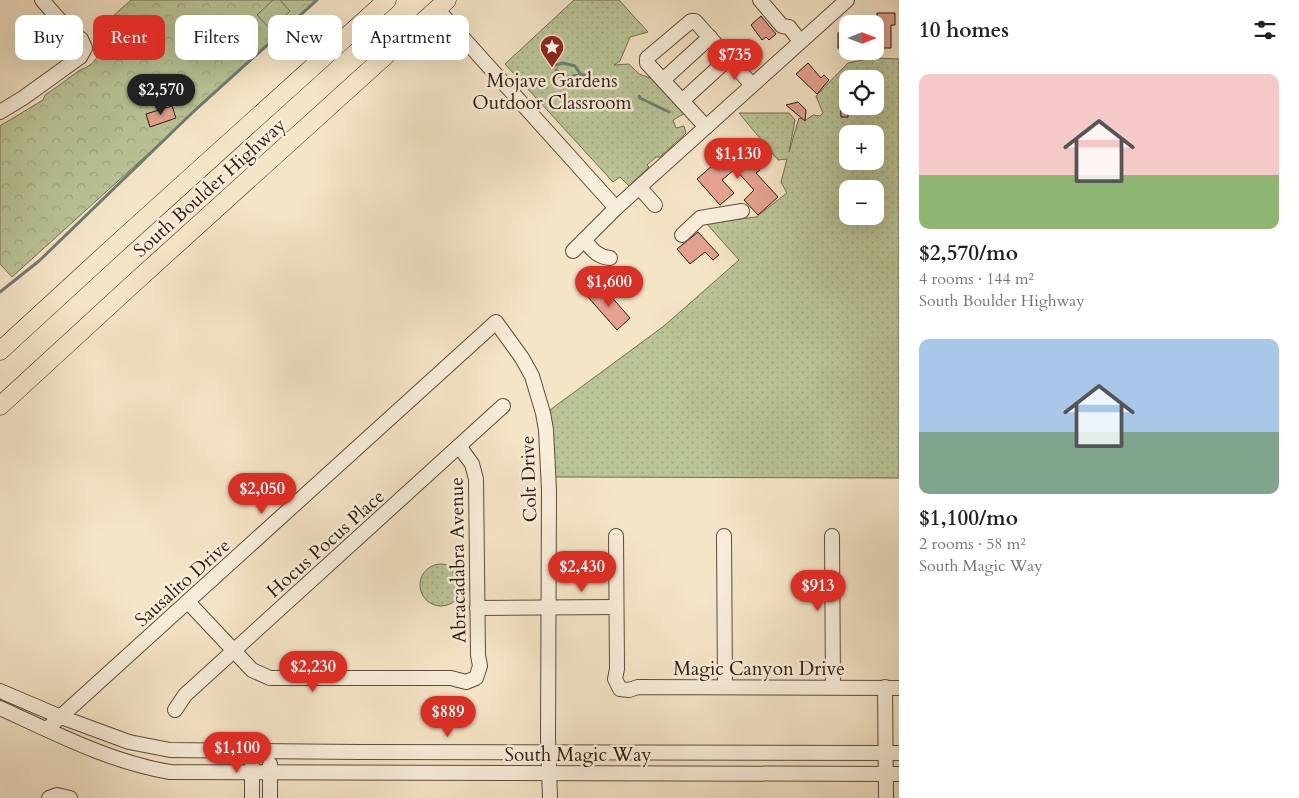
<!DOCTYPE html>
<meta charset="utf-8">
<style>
:root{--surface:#fff;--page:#f2f2f2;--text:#202124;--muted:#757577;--accent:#d93025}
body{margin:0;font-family:Cardo,serif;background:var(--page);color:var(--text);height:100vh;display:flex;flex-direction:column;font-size:19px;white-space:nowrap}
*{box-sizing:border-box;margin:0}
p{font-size:16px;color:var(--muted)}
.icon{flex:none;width:28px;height:28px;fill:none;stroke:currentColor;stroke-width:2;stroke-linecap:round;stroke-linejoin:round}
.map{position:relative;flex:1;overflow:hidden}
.drawer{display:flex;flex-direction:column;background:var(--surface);width:400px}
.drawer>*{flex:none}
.guide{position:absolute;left:15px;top:15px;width:475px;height:45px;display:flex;gap:10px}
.needle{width:32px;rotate:90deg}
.fabs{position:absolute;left:839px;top:15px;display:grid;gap:10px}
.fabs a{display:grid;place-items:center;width:45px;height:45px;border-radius:10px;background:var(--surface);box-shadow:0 5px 20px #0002;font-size:25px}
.price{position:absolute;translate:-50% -42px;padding:0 11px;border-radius:18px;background:var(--accent);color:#fff;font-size:16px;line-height:32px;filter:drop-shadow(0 1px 2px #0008)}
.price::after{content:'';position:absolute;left:50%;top:30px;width:15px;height:11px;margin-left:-8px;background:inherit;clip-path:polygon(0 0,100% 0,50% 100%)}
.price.on{background:#222;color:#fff}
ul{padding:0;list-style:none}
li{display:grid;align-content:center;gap:10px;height:265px;padding:0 20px}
li span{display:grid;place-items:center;height:155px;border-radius:10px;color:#555}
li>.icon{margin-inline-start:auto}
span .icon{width:90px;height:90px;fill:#fffc;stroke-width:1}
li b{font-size:21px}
h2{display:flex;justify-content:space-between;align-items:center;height:60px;padding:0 20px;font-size:21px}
.pill{padding:0 18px;border-radius:10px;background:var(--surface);box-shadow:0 5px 20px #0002;font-size:18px;line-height:45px}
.pill.on{background:var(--accent);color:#fff}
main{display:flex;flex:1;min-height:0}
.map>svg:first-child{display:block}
.grass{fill:url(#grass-dots);stroke:#726f52;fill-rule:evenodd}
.park{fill:url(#park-crowns);stroke:#726f52}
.garden{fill:#bac597;stroke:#726f52}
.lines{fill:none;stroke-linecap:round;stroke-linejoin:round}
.stream{stroke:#6f7d74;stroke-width:3}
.building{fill:#e4a18f;stroke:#2b190d}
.minor-casing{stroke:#5e4c3c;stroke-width:16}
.major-casing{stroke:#2b190d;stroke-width:19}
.minor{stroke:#f8eedb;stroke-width:14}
.major{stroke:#f5e5c7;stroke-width:18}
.labels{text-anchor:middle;stroke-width:5;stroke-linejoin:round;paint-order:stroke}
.poi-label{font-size:19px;fill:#2b190d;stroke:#f8eedb}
.street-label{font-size:19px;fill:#2b190d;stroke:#f8eedb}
</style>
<main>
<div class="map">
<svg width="899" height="798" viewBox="0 0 899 798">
<defs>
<pattern id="grass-dots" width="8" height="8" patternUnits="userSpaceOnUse" patternTransform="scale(1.25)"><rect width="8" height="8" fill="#bac597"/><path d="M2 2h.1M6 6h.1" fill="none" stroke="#a0a981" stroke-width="1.8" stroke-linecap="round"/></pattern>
<pattern id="park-crowns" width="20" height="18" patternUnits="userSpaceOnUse" patternTransform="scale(1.25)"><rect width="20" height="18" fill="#bac597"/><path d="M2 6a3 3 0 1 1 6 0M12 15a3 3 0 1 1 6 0" fill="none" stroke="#a0a981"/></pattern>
</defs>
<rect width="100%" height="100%" fill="#f5e5c7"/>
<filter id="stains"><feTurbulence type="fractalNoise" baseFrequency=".004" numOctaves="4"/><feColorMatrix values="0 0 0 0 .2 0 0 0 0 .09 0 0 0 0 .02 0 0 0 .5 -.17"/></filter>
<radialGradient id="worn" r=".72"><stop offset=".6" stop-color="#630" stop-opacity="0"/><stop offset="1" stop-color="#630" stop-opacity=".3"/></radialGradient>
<g class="grass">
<path d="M574 0H619L648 32 630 37 620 61 614 65 629 64 639 74 653 79 685 113 673 120 676 128 684 126 686 133 660 157H656L647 165 649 167 629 186 620 177 613 182 505 64Z"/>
<path d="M872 58 899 59V478L550 477V410L664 326 739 260 706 223 756 217 787 193 781 182 787 159 778 160 739 113H789L795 120 789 152 799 118 806 120 813 115 820 116 823 113 816 96 848 63ZM848 79H875V106H848ZM848 134H875V161H848ZM848 189H875V216H848Z"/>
<circle cx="441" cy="585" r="21"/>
</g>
<path class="park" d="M131 0H318L12 277 0 264V126L43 100 45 95C56 88 66 80 77 72 81 69 86 68 90 65 101 58 100 42 93 34Z"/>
<path class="garden" d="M273 0H280L290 11 270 29 257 15Z"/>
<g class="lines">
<g class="stream">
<path d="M556 65 563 63 575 66 581 75"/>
<path d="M556 70 566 77 581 75H588L597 80 612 79"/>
<path d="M639 96 640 98 669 112"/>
<path d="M0 292 39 261 193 112 317 0"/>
</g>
</g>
<g class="building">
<path d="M877 13H895V25H891V48H875V33H877Z"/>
<path d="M761 16 776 34 769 40 766 37 762 40 751 25Z"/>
<rect x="838" y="33" width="10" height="15"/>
<path d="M808 63 821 78 824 75 829 80 817 94 796 74Z"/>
<path d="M840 95H848V117H841Z"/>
<path d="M798 102 806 110 805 121 786 105Z"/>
<path d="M172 106 176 118 150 127 146 114Z"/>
<path d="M737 144 760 170 756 173 778 197 758 215 744 200 754 190 735 169 722 180 734 193 720 205 697 179Z"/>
<path d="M698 232 719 255 713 260 705 252 690 264 677 249Z"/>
<path d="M601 285 630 318 617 330 588 297Z"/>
</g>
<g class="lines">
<defs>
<g id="minor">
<path d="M760 0 782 26 789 27 800 41"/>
<path d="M437 9 616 208"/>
<path d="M663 80 710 37"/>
<path d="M682 101 729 58"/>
<path d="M0 112 23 98 80 57 85 48 81 39 71 33 42 0"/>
<path d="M706 127 647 63V58L691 21H695L752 85"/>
<path d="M640 188 655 205"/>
<path d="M682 235 700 218 742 211"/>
<path d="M584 240C592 249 597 257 610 258"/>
<path d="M573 251 616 208 847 0"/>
<path d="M616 536 617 669 615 679 620 689 629 690 638 687 899 688"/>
<path d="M724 536 725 687"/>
<path d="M832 536 833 687"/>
<path d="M188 602 252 670 270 678H451L466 682 476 678 480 666 478 655 476 479 472 464 459 446"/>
<path d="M477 608 616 607"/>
<path d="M885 687 886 798"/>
<path d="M0 691 61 717 129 742 170 750 360 752 899 753"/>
<path d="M0 708C55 733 110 762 170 772L899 774"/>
<path d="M175 710 185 695 503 406"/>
<path d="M47 729 496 322 522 358 532 376 543 413 546 430 549 490 548 739 550 798"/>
<path d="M270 764V798"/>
<path d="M49 798 57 795 70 798"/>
<path d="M252 798V751"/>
</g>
<g id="major">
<path d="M0 351 110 250 387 0"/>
<path d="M0 406 134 283 447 0"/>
</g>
</defs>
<use href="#minor" class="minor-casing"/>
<use href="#major" class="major-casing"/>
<use href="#minor" class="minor"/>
<use href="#major" class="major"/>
</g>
<defs>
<symbol id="sight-pin" viewBox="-11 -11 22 30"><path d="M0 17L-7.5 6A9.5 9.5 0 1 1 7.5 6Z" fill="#8f2418" stroke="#f8eedb"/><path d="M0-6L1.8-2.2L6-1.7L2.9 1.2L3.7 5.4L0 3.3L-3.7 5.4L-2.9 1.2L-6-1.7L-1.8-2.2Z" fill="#fff"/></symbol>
</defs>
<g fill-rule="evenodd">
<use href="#sight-pin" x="538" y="33" width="28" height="38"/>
</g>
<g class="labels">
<g class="poi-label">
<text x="552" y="87">Mojave Gardens<tspan x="552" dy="22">Outdoor Classroom</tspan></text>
</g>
<g class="street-label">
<text transform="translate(209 187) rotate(-42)" y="7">South Boulder Highway</text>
<text transform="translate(528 479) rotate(-92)" y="7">Colt Drive</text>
<text transform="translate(325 543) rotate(-42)" y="7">Hocus Pocus Place</text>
<text transform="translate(457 560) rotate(-91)" y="7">Abracadabra Avenue</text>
<text transform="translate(182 582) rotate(-42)" y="7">Sausalito Drive</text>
<text x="759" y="675">Magic Canyon Drive</text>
<text x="578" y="761">South Magic Way</text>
</g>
</g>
<rect width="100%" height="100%" filter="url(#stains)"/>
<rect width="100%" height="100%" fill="url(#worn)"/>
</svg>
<div class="fabs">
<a><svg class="needle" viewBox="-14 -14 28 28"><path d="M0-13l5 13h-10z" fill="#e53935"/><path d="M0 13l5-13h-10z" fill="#757577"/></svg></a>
<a><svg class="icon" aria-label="locate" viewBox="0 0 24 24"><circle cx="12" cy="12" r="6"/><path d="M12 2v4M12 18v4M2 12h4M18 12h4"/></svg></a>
<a>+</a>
<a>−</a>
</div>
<b class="price" style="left:735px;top:81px">$735</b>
<b class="price on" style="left:161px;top:116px">$2,570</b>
<b class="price" style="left:738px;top:180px">$1,130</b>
<b class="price" style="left:609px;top:308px">$1,600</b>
<b class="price" style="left:262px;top:515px">$2,050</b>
<b class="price" style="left:582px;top:593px">$2,430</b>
<b class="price" style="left:818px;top:612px">$913</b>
<b class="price" style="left:313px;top:693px">$2,230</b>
<b class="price" style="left:448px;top:738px">$889</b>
<b class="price" style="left:237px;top:774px">$1,100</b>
<div class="guide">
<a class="pill">Buy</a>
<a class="pill on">Rent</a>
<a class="pill">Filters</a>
<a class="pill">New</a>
<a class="pill">Apartment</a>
</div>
</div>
<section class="drawer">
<h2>10 homes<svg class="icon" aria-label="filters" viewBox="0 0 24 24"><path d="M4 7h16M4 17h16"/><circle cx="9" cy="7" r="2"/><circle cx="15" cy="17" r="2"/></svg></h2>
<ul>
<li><span style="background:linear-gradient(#f6c9c9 65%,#8fb573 0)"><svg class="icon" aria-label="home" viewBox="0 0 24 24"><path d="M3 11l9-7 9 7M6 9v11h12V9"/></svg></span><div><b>$2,570/mo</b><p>4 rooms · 144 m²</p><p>South Boulder Highway</p></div></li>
<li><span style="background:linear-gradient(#a9c7e8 60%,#7fa58c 0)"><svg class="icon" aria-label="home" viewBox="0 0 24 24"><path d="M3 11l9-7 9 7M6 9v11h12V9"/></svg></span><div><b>$1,100/mo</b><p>2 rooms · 58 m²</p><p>South Magic Way</p></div></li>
</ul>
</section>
</main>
